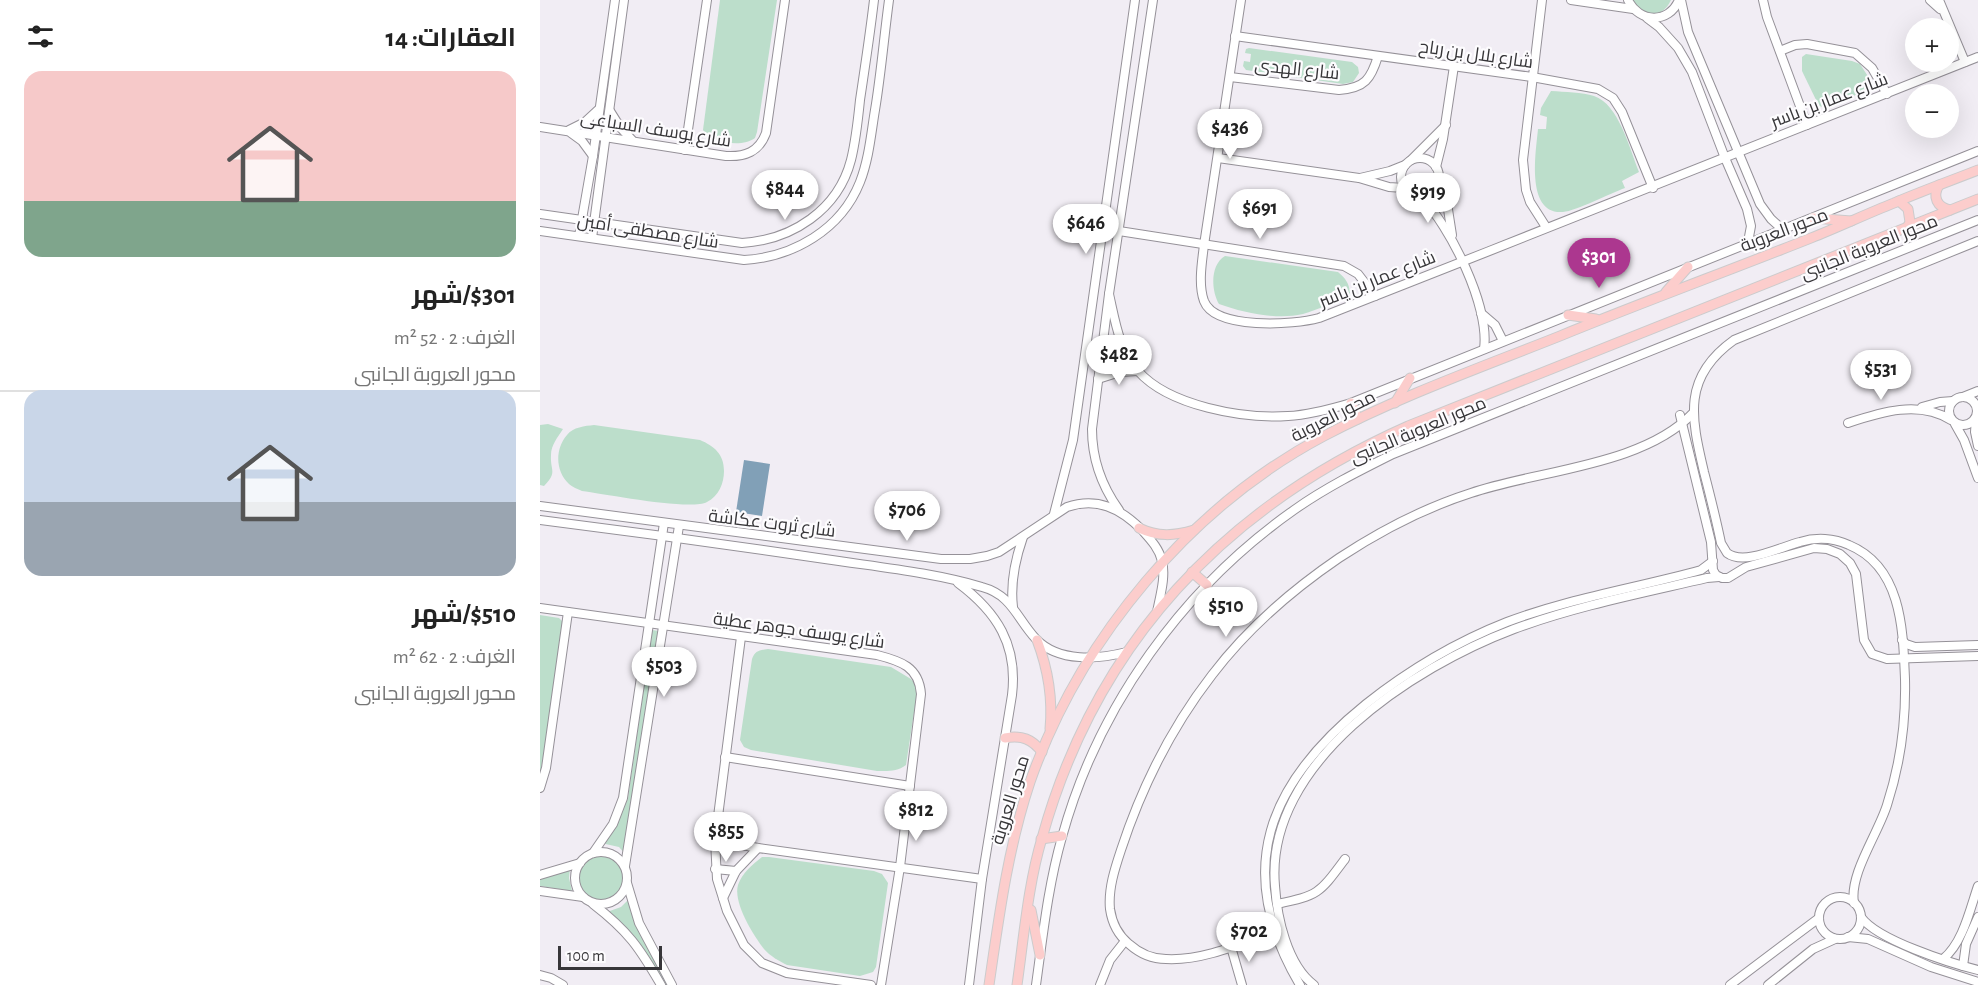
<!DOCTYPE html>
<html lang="ar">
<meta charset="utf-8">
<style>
:root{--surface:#fff;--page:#f2f2f2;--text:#222;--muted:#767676;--line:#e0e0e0;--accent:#ac378f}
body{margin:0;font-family:"Alegreya Sans",Cairo,sans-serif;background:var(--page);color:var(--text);direction:rtl;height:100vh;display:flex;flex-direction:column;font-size:22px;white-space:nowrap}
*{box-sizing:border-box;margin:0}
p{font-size:20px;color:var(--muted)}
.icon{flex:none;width:33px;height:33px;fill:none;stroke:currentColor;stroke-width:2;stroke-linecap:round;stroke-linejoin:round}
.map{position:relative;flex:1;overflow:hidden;direction:ltr}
.panel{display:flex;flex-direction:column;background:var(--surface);width:540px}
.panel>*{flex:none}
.tools{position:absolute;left:1365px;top:18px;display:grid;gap:12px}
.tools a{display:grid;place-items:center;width:54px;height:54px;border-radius:50%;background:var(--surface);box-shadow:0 6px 24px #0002;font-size:30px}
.scale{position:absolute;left:18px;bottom:15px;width:104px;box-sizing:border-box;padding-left:6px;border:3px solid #373639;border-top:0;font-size:16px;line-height:21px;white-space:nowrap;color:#373639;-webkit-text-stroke:4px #fdfcfe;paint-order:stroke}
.price{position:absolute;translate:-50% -51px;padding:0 14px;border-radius:21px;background:#fff;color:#222;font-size:20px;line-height:39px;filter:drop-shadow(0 2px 3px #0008)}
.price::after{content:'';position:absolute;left:50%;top:36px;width:18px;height:14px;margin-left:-9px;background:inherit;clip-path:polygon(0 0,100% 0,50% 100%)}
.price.selected{background:var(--accent);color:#fff}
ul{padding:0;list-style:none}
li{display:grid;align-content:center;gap:12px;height:318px;padding:0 24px}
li+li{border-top:2px solid var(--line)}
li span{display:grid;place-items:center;height:186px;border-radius:18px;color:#555}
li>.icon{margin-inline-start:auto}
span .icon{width:108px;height:108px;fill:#fffc;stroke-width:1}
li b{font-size:26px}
h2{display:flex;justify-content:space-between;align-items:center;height:72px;padding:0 24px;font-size:26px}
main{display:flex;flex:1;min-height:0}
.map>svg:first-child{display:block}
.green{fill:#bcdecb}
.water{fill:#81a0b7}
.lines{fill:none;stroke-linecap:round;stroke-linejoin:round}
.minor-casing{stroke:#959198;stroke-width:10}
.major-casing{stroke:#cbcbcc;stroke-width:11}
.minor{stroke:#fff;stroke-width:8}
.major{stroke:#fccdcc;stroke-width:9}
.labels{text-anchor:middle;stroke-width:4.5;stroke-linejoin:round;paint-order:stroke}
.street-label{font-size:18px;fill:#373639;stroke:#fdfcfe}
</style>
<main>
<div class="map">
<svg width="1438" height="985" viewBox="0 0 1438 985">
<rect width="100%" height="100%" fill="#f1edf4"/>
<g class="green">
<path d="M180 0H237L217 132 215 138C202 148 172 143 163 130Z"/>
<path d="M1092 0H1131C1122 20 1103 17 1092 0Z"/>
<path d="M709 48 812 62 818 67 819 73 813 82 803 84 706 70 703 66 704 61 710 62 711 54 705 53 706 49Z"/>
<path d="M1266 54 1312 61 1320 64 1329 78 1330 83 1324 92 1283 107 1279 106 1262 71V57Z"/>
<path d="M1011 91C1025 92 1042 92 1054 96 1079 104 1090 150 1099 172L1082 181 1085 188C1071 193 1036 211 1023 212 985 215 996 151 998 129H1006L1007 117 1000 115 1001 108Z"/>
<path d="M685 256 798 272C806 279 809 283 810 293L807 297C792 302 778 310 763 314 737 320 704 313 679 304 671 290 670 265 685 256Z"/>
<path d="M8 424 23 429C18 437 11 445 11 455 10 471 18 472 4 486L0 485V425Z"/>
<path d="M54 425 160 440C174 446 184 454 184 471 184 483 179 496 167 502 150 511 66 494 42 491 38 489 32 487 29 484 15 471 15 449 27 435 33 427 45 426 54 425Z"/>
<path d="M0 615 19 618 22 621 23 631 0 776Z"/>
<path d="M112 630 119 631 86 855 79 847 61 843 75 827 88 798Z"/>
<path d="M228 649 351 667 371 679 375 684 377 693 366 765C357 772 348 771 337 771L211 750 204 747 200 740 212 659C215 651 219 650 228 649Z"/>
<circle cx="61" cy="878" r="22"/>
<path d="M222 857H229L334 871 342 874 348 883 336 967 333 972 320 976 247 965C239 961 230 956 224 949 213 935 193 903 198 885 202 873 212 865 222 857Z"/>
<path d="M30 868 29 878 32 891 0 886V878L19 873Z"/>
<path d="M88 900 100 933 130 985H124L94 936 67 912 81 907Z"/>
</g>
<path class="water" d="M204 460 230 464 222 516 196 512Z"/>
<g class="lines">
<defs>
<g id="minor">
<path d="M701 0 664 245C662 262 658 284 664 301 675 330 754 325 779 318 999 232 1218 144 1438 57"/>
<path d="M1002 0 983 160 986 190 990 202 1006 227"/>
<path d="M1031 0 1093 9"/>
<path d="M1088 0C1099 23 1129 24 1139 0"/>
<path d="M1141 0 1148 32 1220 204 1231 219 1242 229"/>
<path d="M1223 0 1227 17 1267 125"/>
<path d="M1390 0 1400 9"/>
<path d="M1399 0 1425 62"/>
<path d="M1107 18 1119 27 1138 48 1152 72 1185 158 1207 209 1211 226 1208 242"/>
<path d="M695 36 992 77 1058 89 1073 98 1082 112 1113 188"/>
<path d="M1240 51 1255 45 1267 44 1315 53 1332 68 1347 94"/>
<path d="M690 77 799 90C825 88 831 79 838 56"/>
<path d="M70 111 80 127 92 140"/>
<path d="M0 127 186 156C205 157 219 152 226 133L245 0"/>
<path d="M29 130 45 122 58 110"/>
<path d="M31 133 42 141 53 156"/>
<path d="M145 150 167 0"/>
<path d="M678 158 819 178 849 187 864 188"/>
<circle cx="880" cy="177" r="19"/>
<path d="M871 160 906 125"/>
<path d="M896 167 903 139 914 66"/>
<path d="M820 178 850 171 865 165"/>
<path d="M899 179 907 203 912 235"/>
<path d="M880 196C910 225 950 307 944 349"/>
<path d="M0 214 202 243C252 240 298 210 311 160 316 140 318 120 320 100 325 67 330 34 334 0"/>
<path d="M563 228 571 226 579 231 804 266 818 274 835 296"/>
<path d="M0 231 204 260C253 257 301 230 320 182 329 159 331 134 335 110 341 74 344 37 349 0"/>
<path d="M39 236 53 156 75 0"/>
<path d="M52 238 84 0"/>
<path d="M569 294C575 320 579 350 598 371 629 406 703 419 748 416 770 415 791 409 811 403L1438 151"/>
<path d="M941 313 955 325 963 341"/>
<path d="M558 379 580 372 598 371"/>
<circle cx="1423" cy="411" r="14"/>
<path d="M1423 397 1438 391"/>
<path d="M1382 407 1400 402 1413 401"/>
<path d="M1140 415 1171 542 1173 570 1176 575 1182 578H1188L1206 567 1274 548 1287 549 1300 554 1310 563 1316 574 1324 640 1332 654 1347 659 1438 656"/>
<path d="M1436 418 1435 432 1438 446"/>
<path d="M1308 423C1341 412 1379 400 1411 420"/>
<path d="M1415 424 1424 440 1438 478"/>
<path d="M0 506 401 559H430L447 556 459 552 527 507C557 497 580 508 602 530 610 539 619 548 622 561 626 577 620 596 617 612"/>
<path d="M579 510C561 485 552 460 552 429L569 294 613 0"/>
<path d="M514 514 533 440 595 0"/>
<path d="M0 520C95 532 190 545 285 559 337 567 391 572 442 587 472 595 477 619 496 639 519 663 559 659 587 652"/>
<path d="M418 583C457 612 478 645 472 695L442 879 429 985"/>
<path d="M473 607C470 582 475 560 483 537"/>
<path d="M0 608 337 655C361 661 379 667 381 694L360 867 341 985"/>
<path d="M201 637 175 840 177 879 187 911 204 945 222 963 247 973 331 985"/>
<path d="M1362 640 1366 644 1375 647 1438 645"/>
<path d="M185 757 370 786"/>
<path d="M0 788 6 768 28 612"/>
<path d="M175 840 218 848 442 879"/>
<circle cx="61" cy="878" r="26"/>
<path d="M53 853 73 824 83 798 124 523"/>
<path d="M85 866 139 526"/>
<path d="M175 869 196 871"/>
<path d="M0 875 40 863"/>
<path d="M87 883 99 923 132 985"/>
<path d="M0 891 43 897"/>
<circle cx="1300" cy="918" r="21"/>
<path d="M183 898 196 871 218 848"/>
<path d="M1314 903C1309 874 1338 834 1347 805 1360 765 1366 721 1365 679 1363 630 1362 567 1309 545 1294 538 1276 537 1260 542 1240 547 1204 566 1187 553L1181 543C1176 519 1170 495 1164 472 1151 417 1142 377 1194 340L1438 241"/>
<path d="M53 904C88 931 99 947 121 985"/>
<path d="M737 904C779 895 779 894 805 859"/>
<path d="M1321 917C1337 940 1410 963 1438 970"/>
<path d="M733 932C700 944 662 961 626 959 612 959 599 953 589 944 578 935 572 923 570 909 568 889 575 868 581 850 602 786 631 728 672 675 707 629 752 590 799 558 840 531 884 508 931 493 998 470 1103 466 1153 413"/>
<path d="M1308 937 1328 939 1391 967 1438 982"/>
<path d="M691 947 702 985"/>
<path d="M1403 959C1423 943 1430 909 1438 886"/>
<path d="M1423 966 1426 944 1438 917"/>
<path d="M0 975 11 978 23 985"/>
<path d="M496 985C503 935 508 886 522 837 558 706 643 588 754 510 785 488 819 471 853 454L1438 220"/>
<path d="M560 985 570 960 585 941"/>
<path d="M760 985C692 870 728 783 826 704 869 670 916 642 967 622 1030 598 1096 588 1161 570L1173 561"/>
<path d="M774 985C747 965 737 917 735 886 724 763 873 667 974 629 1036 606 1103 593 1167 578L1179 577"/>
<path d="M1190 985 1279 918"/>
<path d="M1228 985 1273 949 1295 939"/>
</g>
<g id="major">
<path d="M1399 185C1392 197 1397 207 1410 210"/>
<path d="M1359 201 1368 209 1370 222 1367 228"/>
<path d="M1273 218 1311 221"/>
<path d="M1126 292 1148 267"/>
<path d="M1028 315 1056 319"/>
<path d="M811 403 818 419"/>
<path d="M855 403 870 378"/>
<path d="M599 528C618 537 634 536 654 530"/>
<path d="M652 572 667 585"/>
<path d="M497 640C508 669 513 698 510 729"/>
<path d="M465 738C482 735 492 739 502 752"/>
<path d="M501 839 522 836"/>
<path d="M491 910 500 955"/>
<path d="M449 985C459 916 468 848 490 782 540 639 650 507 784 436 858 397 942 367 1020 336 1103 302 1188 271 1271 238 1299 227 1326 214 1354 203 1382 191 1410 181 1438 170"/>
<path d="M477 985C484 936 488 885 502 838 556 643 685 507 868 426L1438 199"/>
</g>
</defs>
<use href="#minor" class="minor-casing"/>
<use href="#major" class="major-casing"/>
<use href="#minor" class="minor"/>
<use href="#major" class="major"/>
</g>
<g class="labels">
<g class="street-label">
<text transform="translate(936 54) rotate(8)" y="6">شارع بلال بن رباح</text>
<text transform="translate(757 69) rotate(6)" y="6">شارع الهدى</text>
<text transform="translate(1289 100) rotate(-21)" y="6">شارع عمار بن ياسر</text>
<text transform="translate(116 129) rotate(9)" y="6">شارع يوسف السباعى</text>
<text transform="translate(1244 230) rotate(-21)" y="6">محور العروبة</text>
<text transform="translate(108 231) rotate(9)" y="6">شارع مصطفى أمين</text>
<text transform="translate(1329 247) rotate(-22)" y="6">محور العروبة الجانبى</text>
<text transform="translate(837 279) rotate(-22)" y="6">شارع عمار بن ياسر</text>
<text transform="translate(793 416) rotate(-27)" y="6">محور العروبة</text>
<text transform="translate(878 430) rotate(-23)" y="6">محور العروبة الجانبى</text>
<text transform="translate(232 523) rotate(7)" y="6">شارع ثروت عكاشة</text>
<text transform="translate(259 630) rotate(8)" y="6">شارع يوسف جوهر عطية</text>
<text transform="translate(470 800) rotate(-73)" y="6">محور العروبة</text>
</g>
</g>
</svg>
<div class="tools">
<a>+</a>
<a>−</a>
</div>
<div class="scale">100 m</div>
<b class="price" style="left:690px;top:160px">$436</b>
<b class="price" style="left:245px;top:221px">$844</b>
<b class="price" style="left:888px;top:224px">$919</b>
<b class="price" style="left:720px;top:240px">$691</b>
<b class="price" style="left:546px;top:255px">$646</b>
<b class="price selected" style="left:1059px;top:289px">$301</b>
<b class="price" style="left:579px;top:386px">$482</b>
<b class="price" style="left:1341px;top:401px">$531</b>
<b class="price" style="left:367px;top:542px">$706</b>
<b class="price" style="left:686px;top:638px">$510</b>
<b class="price" style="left:124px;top:698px">$503</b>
<b class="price" style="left:376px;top:842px">$812</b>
<b class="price" style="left:186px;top:863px">$855</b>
<b class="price" style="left:709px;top:963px">$702</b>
</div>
<section class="panel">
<h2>العقارات: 14<svg class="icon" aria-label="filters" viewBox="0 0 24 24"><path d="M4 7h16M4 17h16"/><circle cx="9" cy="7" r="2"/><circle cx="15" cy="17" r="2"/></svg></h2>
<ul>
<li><span style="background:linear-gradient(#f6c9c9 70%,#7fa58c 0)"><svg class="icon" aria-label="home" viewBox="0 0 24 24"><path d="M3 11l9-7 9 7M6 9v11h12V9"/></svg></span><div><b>$301/شهر</b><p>الغرف: 2 · 52 m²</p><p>محور العروبة الجانبى</p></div></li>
<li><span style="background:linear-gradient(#c9d6e8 60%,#9aa5b1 0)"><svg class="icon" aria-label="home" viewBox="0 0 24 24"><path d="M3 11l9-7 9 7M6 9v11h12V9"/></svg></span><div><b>$510/شهر</b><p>الغرف: 2 · 62 m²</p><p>محور العروبة الجانبى</p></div></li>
</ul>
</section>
</main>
